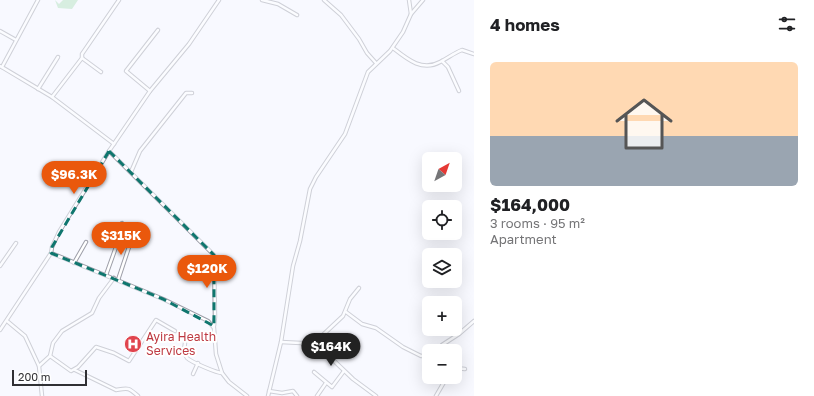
<!DOCTYPE html>
<meta charset="utf-8">
<style>
:root{--surface:#fff;--page:#f6f6f6;--text:#202124;--muted:#757577;--line:#e0e0e0;--accent:#ea580c}
body{margin:0;font-family:"Golos Text",sans-serif;background:var(--page);color:var(--text);height:100vh;display:flex;flex-direction:column;font-size:15px;white-space:nowrap}
*{box-sizing:border-box;margin:0}
p{font-size:13px;color:var(--muted)}
.icon{flex:none;width:22px;height:22px;fill:none;stroke:currentColor;stroke-width:2;stroke-linecap:round;stroke-linejoin:round}
.map{position:relative;flex:1;overflow:hidden}
.details{display:flex;flex-direction:column;background:var(--surface);width:340px}
.details>*{flex:none}
.needle{width:26px;rotate:40deg}
.buttons{position:absolute;left:422px;top:152px;display:grid;gap:8px}
.buttons a{display:grid;place-items:center;width:40px;height:40px;border-radius:6px;background:var(--surface);box-shadow:0 4px 16px #0002;font-size:20px}
.scale{position:absolute;left:12px;bottom:10px;width:75px;box-sizing:border-box;padding-left:4px;border:2px solid #303034;border-top:0;font-size:11px;line-height:14px;white-space:nowrap;color:#303034;-webkit-text-stroke:3px #fff;paint-order:stroke}
.price{position:absolute;translate:-50% -34px;padding:0 9px;border-radius:14px;background:var(--accent);color:#fff;font-size:13px;line-height:26px;filter:drop-shadow(0 1px 2px #0008)}
.price::after{content:'';position:absolute;left:50%;top:24px;width:12px;height:9px;margin-left:-6px;background:inherit;clip-path:polygon(0 0,100% 0,50% 100%)}
.price.selected{background:#222;color:#fff}
ul{padding:0;list-style:none}
li{display:grid;align-content:center;gap:8px;height:212px;padding:0 16px}
li+li{border-top:1px solid var(--line)}
li span{display:grid;place-items:center;height:124px;border-radius:6px;color:#555}
li>.icon{margin-inline-start:auto}
span .icon{width:72px;height:72px;fill:#fffc;stroke-width:1}
li b{font-size:17px}
h2{display:flex;justify-content:space-between;align-items:center;height:48px;padding:0 16px;font-size:17px}
main{display:flex;flex:1;min-height:0}
.map>svg:first-child{display:block}
.green{fill:#afdfbb}
.lines{fill:none;stroke-linecap:round;stroke-linejoin:round}
.minor-casing{stroke:#9d9ea8;stroke-width:4.5}
.minor{stroke:#fff;stroke-width:2.5}
.marked{fill:none;stroke:#0f766e;stroke-width:3;stroke-dasharray:8 5;stroke-linejoin:round}
.labels{text-anchor:middle;stroke-width:4;stroke-linejoin:round;paint-order:stroke}
.health-label{font-size:12px;fill:#be3a42;stroke:#fff;text-anchor:start}
</style>
<main>
<div class="map">
<svg width="474" height="396" viewBox="0 0 474 396">
<rect width="100%" height="100%" fill="#f8f9ff"/>
<path class="green" d="M55 0 59 4 63 0H78L72 9 58 8Z"/>
<g class="lines">
<defs>
<g id="minor">
<path d="M262 0 278 4 297 15"/>
<path d="M324 0 341 15 359 39 367 53 376 63"/>
<path d="M411 14 423 0"/>
<path d="M0 31 16 40"/>
<path d="M393 48C407 59 422 72 440 62 448 58 454 53 462 50L474 54"/>
<path d="M82 58 101 72"/>
<path d="M442 61 448 67 459 91"/>
<path d="M0 66 52 97 114 144"/>
<path d="M2 67 38 0"/>
<path d="M38 89 58 57"/>
<path d="M150 91 126 71 158 30"/>
<path d="M52 97 82 58V54L119 0"/>
<path d="M109 151 214 255 215 317 214 326"/>
<path d="M131 172 140 151 186 93H192"/>
<path d="M51 253 163 299 208 321 214 328 216 354 222 373 229 382 247 396"/>
<path d="M74 263 86 242"/>
<path d="M0 266 16 243"/>
<path d="M106 275 116 247 112 235"/>
<path d="M118 280 130 244 122 223"/>
<path d="M346 312 362 324 376 328 403 347 421 356 429 355"/>
<path d="M7 321 25 336 39 366"/>
<path d="M0 330 51 253 52 247 59 232 109 151 150 91 189 44 219 0"/>
<path d="M281 342 301 343 330 357 353 379 376 396"/>
<path d="M185 343C184 348 184 354 187 358 191 362 217 373 222 373"/>
<path d="M310 347 343 316 350 299 359 288"/>
<path d="M437 351 442 345 459 334 474 321"/>
<path d="M50 356 71 371 78 367 96 347 114 353 129 361 156 320 175 331"/>
<path d="M455 368 465 369"/>
<path d="M75 370 116 390C128 388 128 387 138 396"/>
<path d="M314 372 332 387 344 371"/>
<path d="M193 374 198 363"/>
<path d="M269 391 282 393 293 391 297 396"/>
<path d="M42 396 39 366 50 356 53 343 62 331 92 313 99 298 114 278"/>
<path d="M268 396 281 342 293 266 300 241 310 189 316 177 345 134 368 72 390 51 403 32 411 14 409 0"/>
<path d="M317 396 326 383"/>
<path d="M436 396 447 377"/>
</g>
</defs>
<use href="#minor" class="minor-casing"/>
<use href="#minor" class="minor"/>
</g>
<path d="M0 0H474V396H0ZM109 151 214 255V326L163 299 51 253 52 247Z" fill="#f8f9ff" fill-opacity=".55" fill-rule="evenodd"/>
<path class="marked" d="M109 151 214 255V326L163 299 51 253 52 247Z"/>
<defs>
<symbol id="hospital-disc" viewBox="-11 -11 22 22"><circle r="9.5" fill="#e0444e" stroke="#fff"/><path d="M-5-5h3v3.5h4V-5h3V5h-3V1.5h-4V5h-3Z" fill="#fff"/></symbol>
</defs>
<g fill-rule="evenodd">
<use href="#hospital-disc" x="123" y="334" width="20" height="20"/>
</g>
<g class="labels">
<g class="health-label">
<text x="146" y="341">Ayira Health<tspan x="146" dy="14">Services</tspan></text>
</g>
</g>
</svg>
<div class="buttons">
<a><svg class="needle" viewBox="-14 -14 28 28"><path d="M0-13l5 13h-10z" fill="#e53935"/><path d="M0 13l5-13h-10z" fill="#757577"/></svg></a>
<a><svg class="icon" aria-label="locate" viewBox="0 0 24 24"><circle cx="12" cy="12" r="6"/><path d="M12 2v4M12 18v4M2 12h4M18 12h4"/></svg></a>
<a><svg class="icon" aria-label="layers" viewBox="0 0 24 24"><path d="M12 4l9 5-9 5-9-5zM3 14l9 5 9-5"/></svg></a>
<a>+</a>
<a>−</a>
</div>
<div class="scale">200 m</div>
<b class="price" style="left:74px;top:195px">$96.3K</b>
<b class="price" style="left:121px;top:256px">$315K</b>
<b class="price" style="left:207px;top:289px">$120K</b>
<b class="price selected" style="left:331px;top:367px">$164K</b>
</div>
<section class="details">
<h2>4 homes<svg class="icon" aria-label="filters" viewBox="0 0 24 24"><path d="M4 7h16M4 17h16"/><circle cx="9" cy="7" r="2"/><circle cx="15" cy="17" r="2"/></svg></h2>
<ul>
<li><span style="background:linear-gradient(#ffd9b3 60%,#9aa5b1 0)"><svg class="icon" aria-label="home" viewBox="0 0 24 24"><path d="M3 11l9-7 9 7M6 9v11h12V9"/></svg></span><div><b>$164,000</b><p>3 rooms · 95 m²</p><p>Apartment</p></div></li>
</ul>
</section>
</main>
